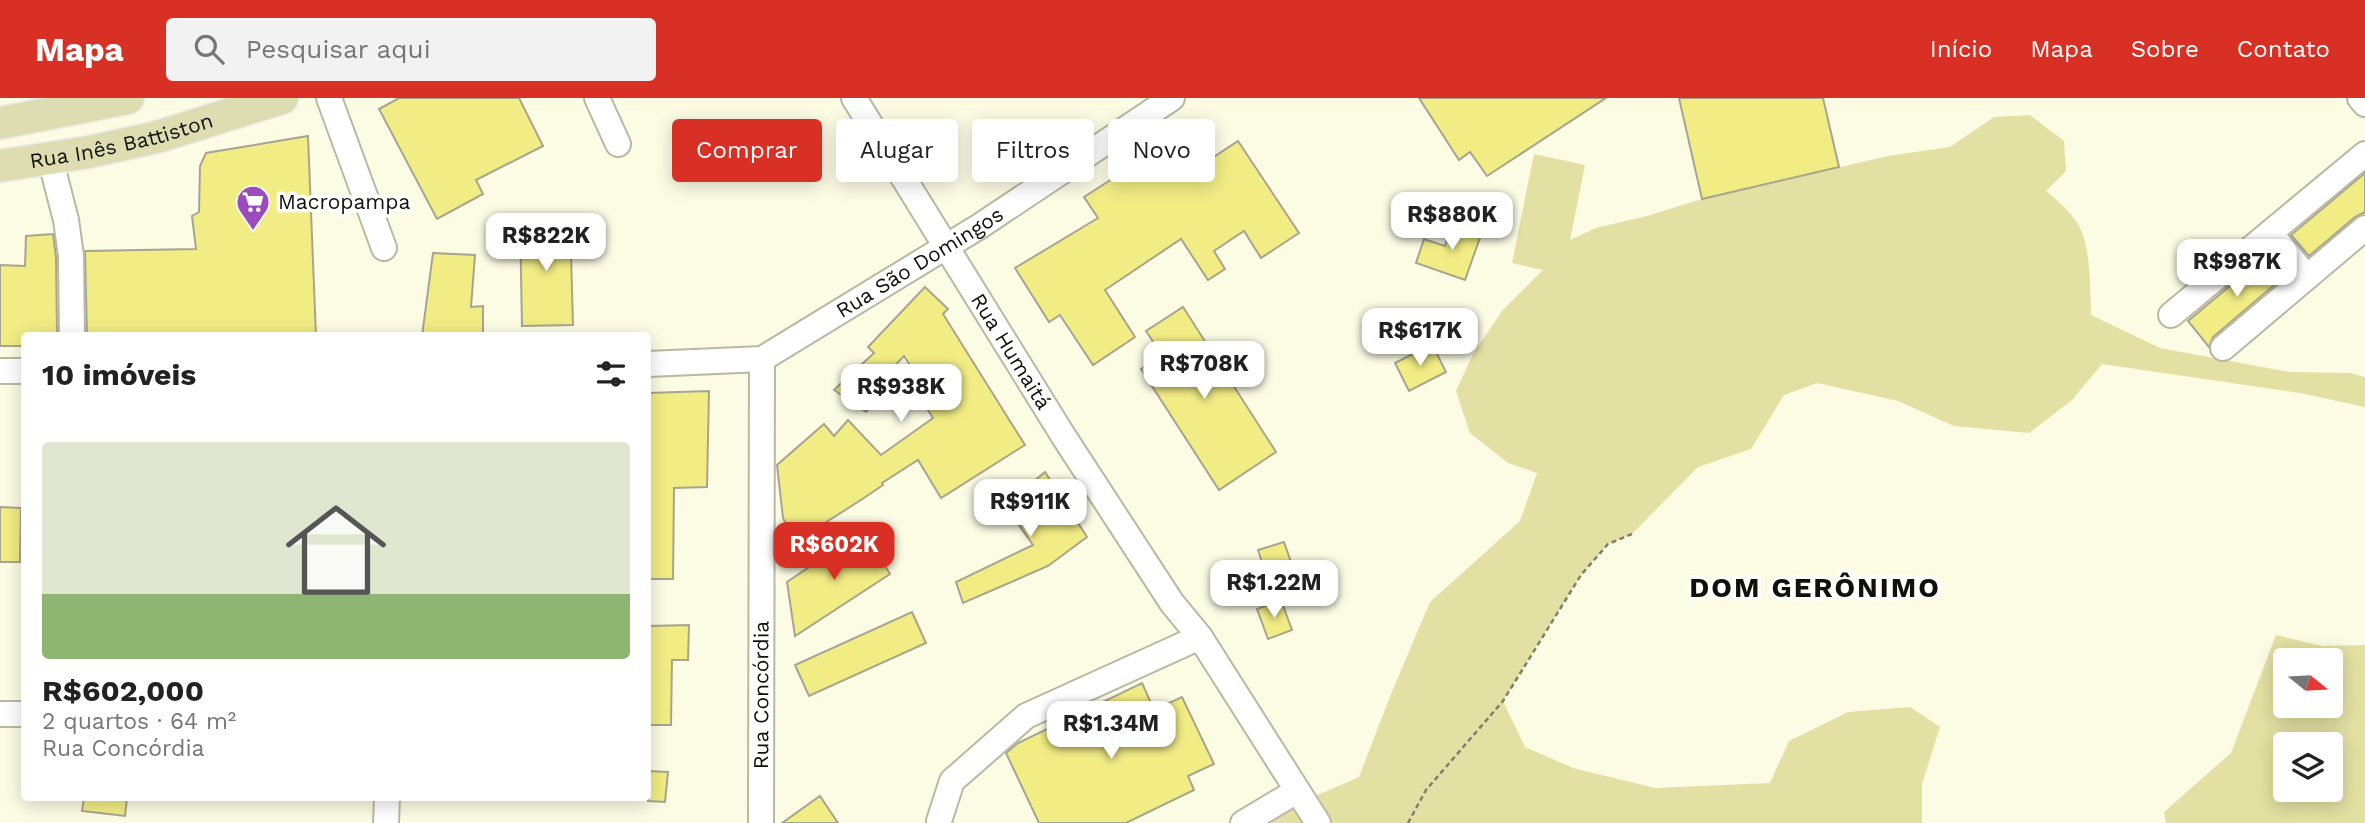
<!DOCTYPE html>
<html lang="pt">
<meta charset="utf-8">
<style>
:root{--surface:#fff;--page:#f2f2f2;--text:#222;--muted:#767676;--accent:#d93025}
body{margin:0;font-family:"Work Sans",sans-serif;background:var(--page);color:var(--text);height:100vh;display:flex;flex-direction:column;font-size:26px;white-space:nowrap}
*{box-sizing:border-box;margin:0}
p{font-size:23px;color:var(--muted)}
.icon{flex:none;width:38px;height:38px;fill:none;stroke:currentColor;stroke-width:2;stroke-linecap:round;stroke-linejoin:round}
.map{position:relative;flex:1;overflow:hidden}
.details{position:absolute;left:21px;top:234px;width:630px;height:469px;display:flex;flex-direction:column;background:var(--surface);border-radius:7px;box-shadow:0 4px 18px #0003}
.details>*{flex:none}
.banner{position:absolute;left:672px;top:21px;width:665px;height:63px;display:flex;gap:14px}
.needle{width:46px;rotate:108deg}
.fabs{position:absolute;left:2273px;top:550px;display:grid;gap:14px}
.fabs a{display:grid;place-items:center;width:70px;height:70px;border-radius:7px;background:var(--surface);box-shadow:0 4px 18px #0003;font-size:35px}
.price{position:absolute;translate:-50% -60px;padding:0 16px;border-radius:14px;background:#fff;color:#222;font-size:23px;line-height:46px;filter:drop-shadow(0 2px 4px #0008)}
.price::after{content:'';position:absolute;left:50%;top:42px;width:21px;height:16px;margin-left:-10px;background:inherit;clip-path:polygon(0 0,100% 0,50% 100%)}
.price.current{background:var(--accent);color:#fff}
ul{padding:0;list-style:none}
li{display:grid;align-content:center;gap:14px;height:371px;padding:0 21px}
li span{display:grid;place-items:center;height:217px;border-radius:7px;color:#555}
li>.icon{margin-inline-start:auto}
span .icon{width:126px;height:126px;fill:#fffc;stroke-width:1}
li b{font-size:30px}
h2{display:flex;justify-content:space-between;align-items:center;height:84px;padding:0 21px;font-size:30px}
.chip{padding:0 24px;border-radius:7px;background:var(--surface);box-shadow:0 4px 18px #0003;font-size:24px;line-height:63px}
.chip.current{background:var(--accent);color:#fff}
header{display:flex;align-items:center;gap:42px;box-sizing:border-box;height:98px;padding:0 35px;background:var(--accent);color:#fff}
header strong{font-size:33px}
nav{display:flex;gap:38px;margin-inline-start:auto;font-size:24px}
.search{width:490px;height:63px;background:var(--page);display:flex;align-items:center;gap:18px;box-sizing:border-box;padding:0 24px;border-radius:7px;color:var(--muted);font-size:26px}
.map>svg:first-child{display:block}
.green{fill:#e2e0a2;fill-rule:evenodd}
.building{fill:#f1ec84;stroke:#a6a590;stroke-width:2}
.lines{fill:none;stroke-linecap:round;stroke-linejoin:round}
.minor-casing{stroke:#b9b9a3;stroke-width:28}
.major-casing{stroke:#ececeb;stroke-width:35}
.path{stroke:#7f7f70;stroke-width:2.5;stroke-dasharray:5 3.5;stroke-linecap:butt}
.minor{stroke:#fff;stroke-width:24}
.major{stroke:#dedcb1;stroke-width:32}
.labels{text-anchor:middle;stroke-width:7;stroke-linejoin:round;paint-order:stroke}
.street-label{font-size:21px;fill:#111109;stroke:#fff}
.poi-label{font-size:21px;fill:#111109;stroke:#fff;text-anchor:start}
.district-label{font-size:28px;font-weight:bold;letter-spacing:2px;fill:#111109;stroke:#fff}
</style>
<header>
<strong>Mapa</strong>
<div class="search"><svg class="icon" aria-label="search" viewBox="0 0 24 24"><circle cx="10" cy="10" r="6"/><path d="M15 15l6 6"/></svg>Pesquisar aqui</div>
<nav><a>Início</a><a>Mapa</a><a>Sobre</a><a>Contato</a></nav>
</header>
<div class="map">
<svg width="2365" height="725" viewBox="0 0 2365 725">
<rect width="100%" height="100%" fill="#fcfce5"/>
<g class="green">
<path d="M2030 17 2064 43 2066 73 2046 93C2059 104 2075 117 2082 134 2091 160 2090 191 2091 217L2160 250 2290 274 2350 275 2365 279V309L2300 295 2102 266 2072 302 2029 335 1954 328 1898 303 1817 285 1784 297 1751 351 1698 369 1632 436 1608 446 1581 477 1503 603 1525 649 1573 670 1655 690 1770 685 1789 643 1848 614 1910 609 1940 629 1922 686V725H1253L1359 679 1391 596 1430 504 1520 423 1537 375 1508 365 1470 335 1456 293 1473 256 1502 213 1543 172 1512 165 1534 56 1585 67 1570 142 1596 130 1647 118 1702 101 1888 58 1950 49 1994 19Z"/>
<path d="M2276 537 2322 548 2365 547V725H2166L2164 714 2231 655ZM2286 562H2331V607H2286ZM2286 646H2331V691H2286Z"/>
</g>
<g class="building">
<path d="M399 0H519L543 48 476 82 483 96 437 121 379 11Z"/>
<path d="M1419 0H1606L1487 78 1470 54 1459 62Z"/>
<path d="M1679 0H1823L1839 69 1702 101Z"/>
<path d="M308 38 316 238H87L85 153 196 151 192 118 199 114 200 68 206 55Z"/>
<path d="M1238 43 1299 135 1261 160 1244 133 1214 153 1225 171 1208 182 1181 141 1105 192 1135 239 1093 267 1060 217 1049 224 1015 170 1098 120 1084 99 1146 59 1161 81 1191 61 1197 70Z"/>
<path d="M2365 75V114L2355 119 2309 158 2291 137Z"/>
<path d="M570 121 573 227 522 228 520 123Z"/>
<path d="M1453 124 1482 134 1465 182 1416 165 1424 141 1445 148Z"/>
<path d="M53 136 56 159 57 238H24V248H0V167L25 168 26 138Z"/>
<path d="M433 155 475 157 471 209 483 208V238H422Z"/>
<path d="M2268 156 2286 177 2213 239 2209 249 2188 223Z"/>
<path d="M925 189 948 211 943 216 1025 347 941 400 918 362 882 385 883 387 864 400 795 444 783 420 777 367 824 326 834 338 848 322 881 357 933 320 915 292 923 287 904 258 880 283 886 290 866 314 834 292 874 255 868 249Z"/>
<path d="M1183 209 1276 354 1219 392 1141 271 1162 257 1146 233Z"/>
<path d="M1432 246 1446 274 1409 293 1395 265Z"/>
<path d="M709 293 707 389 674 390 673 481H648V295Z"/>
<path d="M1045 374 1087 439 1048 468 963 505 956 484 1033 447 1005 407Z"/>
<path d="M0 409 21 410 20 464H0Z"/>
<path d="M863 433 890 476 795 538 787 484Z"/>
<path d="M1284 444 1297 481 1270 490 1258 452Z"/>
<path d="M1281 502 1292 532 1268 541 1257 511Z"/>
<path d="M912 514 926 545 809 598 795 567Z"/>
<path d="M689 527 688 562H672L671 627H648V528Z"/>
<path d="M1142 585 1154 612 1182 599 1214 666 1188 678 1194 692 1126 725H1039L1006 655 1018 645Z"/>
<path d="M648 673 668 674 665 704 648 703Z"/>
<path d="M820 698 838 725H782Z"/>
<path d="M84 700H127L125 718 82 713Z"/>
</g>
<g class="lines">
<defs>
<g id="minor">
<path d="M329 0 384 150"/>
<path d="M597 0 618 46"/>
<path id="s1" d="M854 0 1064 339 1172 505 1200 539 1318 725"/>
<path d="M2360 0 2365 6"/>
<path d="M50 60 66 122 71 158 72 238"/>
<path d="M2270 135 2307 179"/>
<path d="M2171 217 2365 56"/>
<path d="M2223 250 2365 130"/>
<path id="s2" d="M648 266 762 261 980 128 1172 0"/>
<path d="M0 273H24"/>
<path d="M0 616H24"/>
<path d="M939 723 952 683 1026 618 1200 539"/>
<path d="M386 725 387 700"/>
<path id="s3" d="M761 725 762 261"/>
<path d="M1243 725 1297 693"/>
</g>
<g id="major">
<path d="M0 25 128 0"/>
<path id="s4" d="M0 68 89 54 157 39 282 0"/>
</g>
</defs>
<use href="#minor" class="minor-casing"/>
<use href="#major" class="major-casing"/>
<path class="path" d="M1408 725 1426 692 1503 603 1581 477 1608 446 1632 436"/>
<use href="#minor" class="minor"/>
<use href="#major" class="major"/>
</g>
<defs>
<symbol id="supermarket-pin" viewBox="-11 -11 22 30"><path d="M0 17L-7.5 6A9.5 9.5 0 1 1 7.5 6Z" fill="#9c4bba" stroke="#fff"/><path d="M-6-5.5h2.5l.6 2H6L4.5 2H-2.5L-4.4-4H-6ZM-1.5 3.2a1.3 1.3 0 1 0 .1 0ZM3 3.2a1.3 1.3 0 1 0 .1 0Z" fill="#fff"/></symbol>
</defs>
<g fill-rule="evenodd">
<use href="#supermarket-pin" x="234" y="85" width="38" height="52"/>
</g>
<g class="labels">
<g class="street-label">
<text dy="7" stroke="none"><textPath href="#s4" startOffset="124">Rua Inês Battiston</textPath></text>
<text dy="7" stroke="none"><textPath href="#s2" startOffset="299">Rua São Domingos</textPath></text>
<text dy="7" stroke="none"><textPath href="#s1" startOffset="298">Rua Humaitá</textPath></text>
<text dy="7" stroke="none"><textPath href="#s3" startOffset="128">Rua Concórdia</textPath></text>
</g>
<g class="poi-label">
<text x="278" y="111">Macropampa</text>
</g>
<g class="district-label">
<text x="1815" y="499">DOM GERÔNIMO</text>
</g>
</g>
</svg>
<div class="fabs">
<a><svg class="needle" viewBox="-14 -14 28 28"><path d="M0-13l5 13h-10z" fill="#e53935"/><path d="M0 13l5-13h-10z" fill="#767676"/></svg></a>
<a><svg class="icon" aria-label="layers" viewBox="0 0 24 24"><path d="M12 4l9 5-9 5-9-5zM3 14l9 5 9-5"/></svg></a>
</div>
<b class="price" style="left:1452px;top:154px">R$880K</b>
<b class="price" style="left:546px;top:175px">R$822K</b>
<b class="price" style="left:2237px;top:201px">R$987K</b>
<b class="price" style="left:1420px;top:270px">R$617K</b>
<b class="price" style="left:1204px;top:303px">R$708K</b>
<b class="price" style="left:901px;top:326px">R$938K</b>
<b class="price" style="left:1030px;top:441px">R$911K</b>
<b class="price current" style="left:834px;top:484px">R$602K</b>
<b class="price" style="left:1274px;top:522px">R$1.22M</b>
<b class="price" style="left:1111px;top:663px">R$1.34M</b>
<div class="banner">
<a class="chip current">Comprar</a>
<a class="chip">Alugar</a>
<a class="chip">Filtros</a>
<a class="chip">Novo</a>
</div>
<section class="details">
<h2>10 imóveis<svg class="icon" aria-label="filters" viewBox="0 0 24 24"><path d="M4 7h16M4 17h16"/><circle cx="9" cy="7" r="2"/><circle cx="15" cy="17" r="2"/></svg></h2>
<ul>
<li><span style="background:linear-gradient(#dfe7d0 70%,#8fb573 0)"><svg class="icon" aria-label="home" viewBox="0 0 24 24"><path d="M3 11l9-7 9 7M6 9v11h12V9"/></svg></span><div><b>R$602,000</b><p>2 quartos · 64 m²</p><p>Rua Concórdia</p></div></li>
</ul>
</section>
</div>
